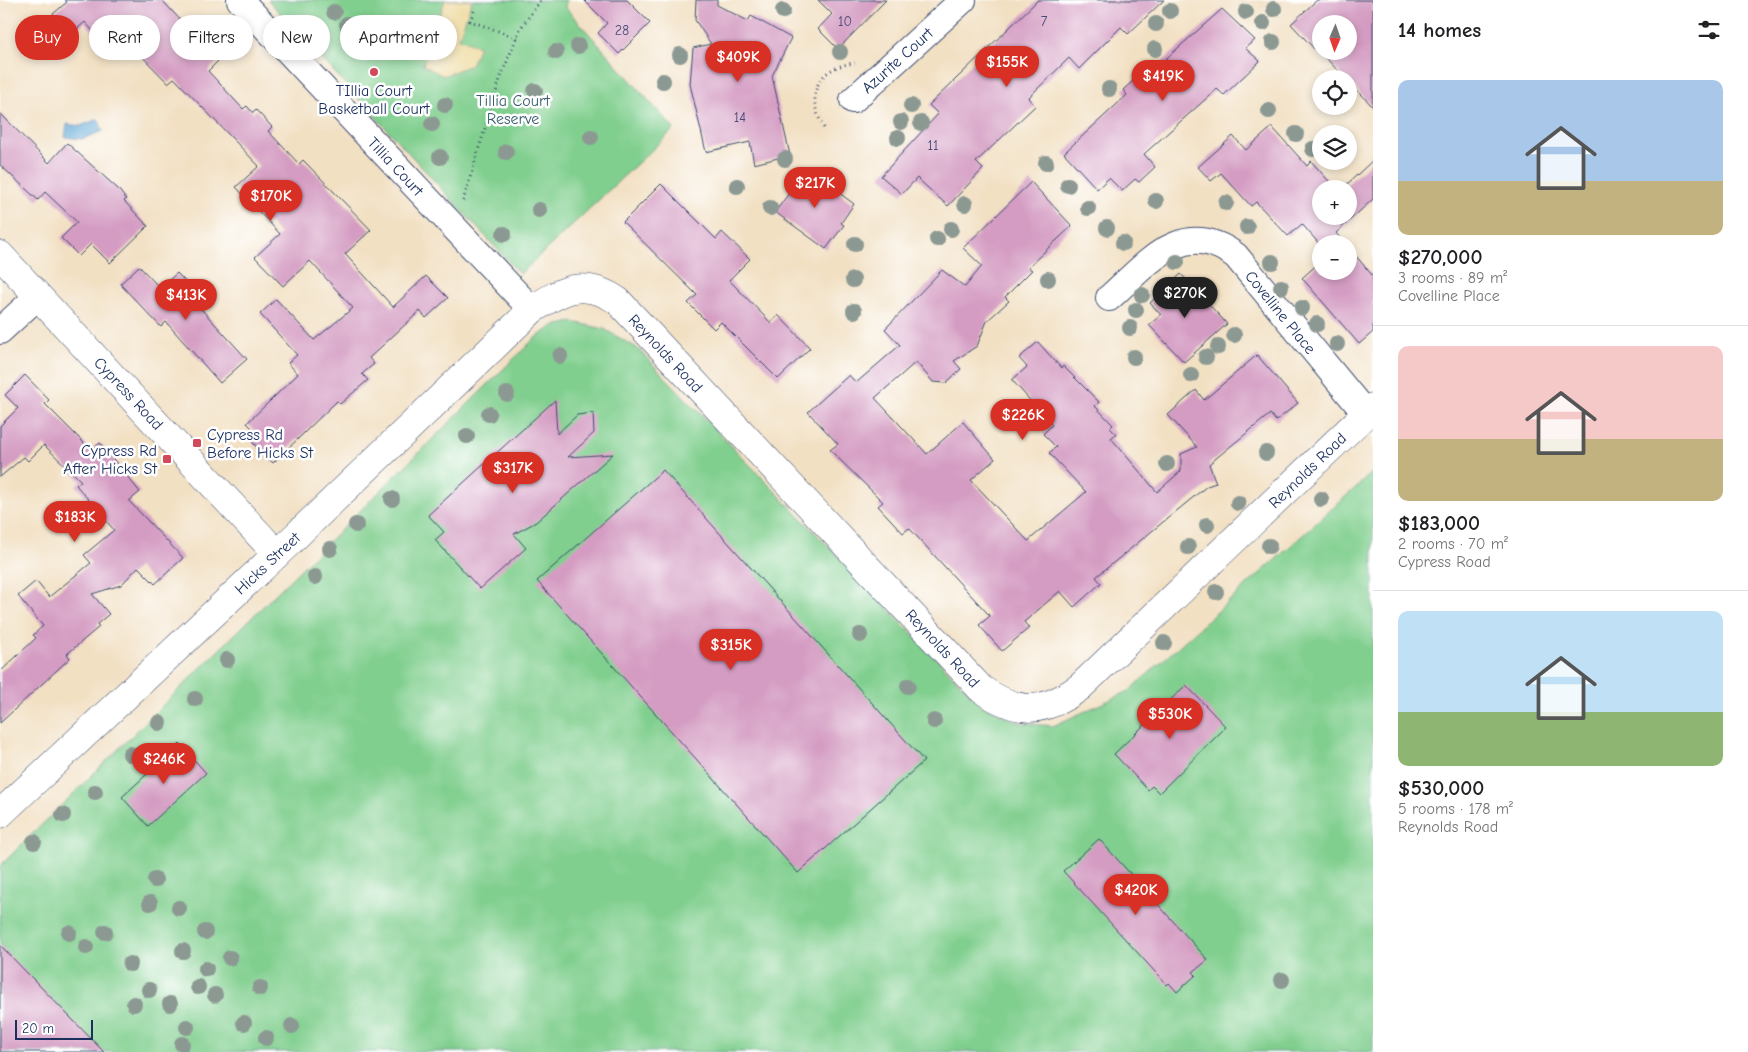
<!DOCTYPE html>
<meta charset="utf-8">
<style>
:root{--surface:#fff;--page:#f2f2f2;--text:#202124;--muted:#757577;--line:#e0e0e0;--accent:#d93025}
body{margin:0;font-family:"Comic Neue",sans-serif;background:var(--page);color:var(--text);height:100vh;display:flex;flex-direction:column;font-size:19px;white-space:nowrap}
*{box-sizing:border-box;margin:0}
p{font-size:16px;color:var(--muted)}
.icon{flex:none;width:28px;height:28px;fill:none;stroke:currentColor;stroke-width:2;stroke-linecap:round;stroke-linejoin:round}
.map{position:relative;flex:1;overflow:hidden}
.sheet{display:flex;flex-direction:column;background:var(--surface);width:375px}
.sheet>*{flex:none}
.top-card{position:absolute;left:15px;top:15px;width:475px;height:45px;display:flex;gap:10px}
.needle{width:32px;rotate:182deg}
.tools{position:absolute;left:1312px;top:15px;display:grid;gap:10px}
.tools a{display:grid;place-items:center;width:45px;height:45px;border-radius:50%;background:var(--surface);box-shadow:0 2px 8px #0003;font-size:25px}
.scale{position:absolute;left:15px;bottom:12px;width:78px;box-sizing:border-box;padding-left:5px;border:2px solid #1b2f5e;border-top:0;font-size:14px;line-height:18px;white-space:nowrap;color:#1b2f5e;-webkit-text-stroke:4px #fff;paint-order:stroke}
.price{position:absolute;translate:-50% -42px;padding:0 11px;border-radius:18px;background:var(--accent);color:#fff;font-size:16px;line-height:32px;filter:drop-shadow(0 1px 2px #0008)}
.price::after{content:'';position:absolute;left:50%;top:30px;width:15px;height:11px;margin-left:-8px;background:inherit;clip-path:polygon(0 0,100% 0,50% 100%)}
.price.on{background:#222;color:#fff}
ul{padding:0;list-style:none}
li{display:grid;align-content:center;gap:10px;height:265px;padding:0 25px}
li+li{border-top:1px solid var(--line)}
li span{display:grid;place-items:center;height:155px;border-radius:10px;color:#555}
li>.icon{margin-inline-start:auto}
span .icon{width:90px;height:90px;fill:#fffc;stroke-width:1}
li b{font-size:21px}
h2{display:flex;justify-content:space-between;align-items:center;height:60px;padding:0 25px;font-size:21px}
.tag{padding:0 18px;border-radius:22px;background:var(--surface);box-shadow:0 2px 8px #0003;font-size:18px;line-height:45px}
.tag.on{background:var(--accent);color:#fff}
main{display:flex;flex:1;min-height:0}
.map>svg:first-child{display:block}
.green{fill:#80cf8e;stroke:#4e7f76}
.sand{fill:#eeda9e;stroke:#84847e}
.water{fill:#5ba6d3;stroke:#3b6a98}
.building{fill:#d49cc2;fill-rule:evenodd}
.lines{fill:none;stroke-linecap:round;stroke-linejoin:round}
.street-casing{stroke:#3b4a6d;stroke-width:28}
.secondary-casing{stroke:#3b4a6d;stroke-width:29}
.path{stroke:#3b4a6d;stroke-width:3;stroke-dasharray:1 4;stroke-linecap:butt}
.street{stroke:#fff;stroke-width:26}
.secondary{stroke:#fff;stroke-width:28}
.tree{fill:#8c9993}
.poi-dot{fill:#d1495b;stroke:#fff;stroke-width:2}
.labels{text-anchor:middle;stroke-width:5;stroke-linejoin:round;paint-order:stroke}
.number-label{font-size:14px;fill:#494a77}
.street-label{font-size:16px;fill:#1b2f5e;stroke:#fff}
.poi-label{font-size:16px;fill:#1b2f5e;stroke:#fff}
.park-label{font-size:16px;fill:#395f6c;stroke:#fff}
</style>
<main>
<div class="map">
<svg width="1373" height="1052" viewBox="0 0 1373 1052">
<rect width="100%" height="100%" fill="#fff"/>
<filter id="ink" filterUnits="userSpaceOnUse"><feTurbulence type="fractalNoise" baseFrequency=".02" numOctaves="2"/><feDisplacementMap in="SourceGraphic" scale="10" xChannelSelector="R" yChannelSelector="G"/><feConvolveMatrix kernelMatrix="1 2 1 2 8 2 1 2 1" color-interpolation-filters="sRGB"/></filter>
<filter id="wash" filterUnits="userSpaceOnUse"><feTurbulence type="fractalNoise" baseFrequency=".0096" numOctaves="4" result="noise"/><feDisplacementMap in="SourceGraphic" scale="20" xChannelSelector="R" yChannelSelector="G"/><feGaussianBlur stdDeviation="1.12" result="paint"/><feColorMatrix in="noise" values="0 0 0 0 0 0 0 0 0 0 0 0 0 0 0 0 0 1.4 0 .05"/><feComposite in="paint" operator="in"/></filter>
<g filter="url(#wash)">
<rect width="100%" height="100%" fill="#f2e0c3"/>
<g class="green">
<path d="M268 0H566L565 7 674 129 520 274Z"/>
<path d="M573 322 604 329 637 348 981 705 1021 723 1053 726 1129 691 1373 472V1052H0V866L535 338 554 326Z"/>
</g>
<path class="sand" d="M445 0H472L459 38 479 46 471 65 443 76 423 65Z"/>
<path class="water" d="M98 119 103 131 82 139 65 137 67 124 80 126Z"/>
<g id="blocks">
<g class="building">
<path d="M65 0H162L218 61 208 71 243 109 247 106 253 113 256 110 272 127 268 131 299 164 303 160 371 230 345 254 393 307 426 276 448 298 426 318 420 311 369 358 374 364 362 374 368 380 340 404 337 401 273 463 251 441 258 434 247 423 298 374 288 363 297 355 260 314 276 299 314 340 353 308 310 261 283 286 255 257 280 234 236 187 259 166 174 78 168 83 128 42 114 55 85 22 58 46 39 26 67 2Z"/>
<path d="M584 0H627L650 23 619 54 598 33 607 23Z"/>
<path d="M696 0H717V5L748 21 751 16 791 38 772 76 790 155 754 164 750 142 706 152 690 84 693 48 711 44 695 20Z"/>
<path d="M818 0H886L838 49 818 29 832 14Z"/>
<path d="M1038 0H1164L1128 34 1121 27 1079 69 1069 58 1028 98 1035 106 976 162 983 169 948 206 917 178 902 194 881 176 938 114 929 105Z"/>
<path d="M1317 0H1373V107L1349 81V79H1346L1321 53 1319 54 1291 24ZM1321 24H1349V51H1321Z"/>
<path d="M1222 9 1255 40 1245 48 1260 61 1224 95 1217 89 1144 154 1155 167 1139 182 1135 179 1122 191 1109 178 1097 189 1064 153 1127 95 1123 90 1148 67 1152 71Z"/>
<path d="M0 113 49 163 67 143 118 189 126 199 124 201 148 226 110 263 91 244 79 256 61 238 77 222 45 192 38 200 0 165Z"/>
<path d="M1272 127 1307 166 1311 161 1336 189H1321V216H1349V189H1342L1373 160V199L1336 233 1345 244H1321V246L1302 224 1288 236 1256 202 1251 206 1221 173 1211 181 1198 167 1233 136 1246 150Z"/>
<path d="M807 169 854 204 841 223 844 225 826 249 775 212Z"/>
<path d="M1031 182 1072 226 1028 267 1032 270 1005 297 1009 301 987 321 977 346 954 361 961 369 946 383 933 382 916 362 875 398 927 454 963 422 995 459 971 480 1028 541 1086 492 1049 453 1056 447 1043 434 1052 425 1012 380 1027 367 1019 358 1038 342 1061 368 1063 366 1099 402 1095 406 1113 425 1110 428 1116 434 1111 438 1157 492 1181 471V454L1197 447 1168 415 1196 390 1204 400 1257 355 1298 403 1276 421 1270 414 1209 464 1216 483 1207 486 1096 577 1101 583 1074 607 1060 591 1024 622 1029 628 1002 651 979 625 990 616 909 528 903 533 878 506 883 502 830 450 838 444 808 412 849 375 856 383 900 345 885 329 942 270 965 287 982 266 963 248Z"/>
<path d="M661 184 716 239 722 232 750 259 729 280 771 323 778 315 810 348 778 379 721 322 714 329 688 303 697 295 623 222Z"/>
<path d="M1349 248 1373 276V332L1359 344 1302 278 1321 261V271H1349Z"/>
<path d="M139 266 160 288 177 273 197 294 192 299 247 359 220 383 166 322 161 327 120 284Z"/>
<path d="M1181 274 1227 324 1184 362 1149 325 1161 315 1150 303Z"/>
<path d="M25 375 49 400 45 404 91 450 100 443 140 492 129 501 183 558 155 584 138 567 121 585 92 594 109 614 97 624 99 627 67 654 70 658 0 723V672L36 638 33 635 43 626 18 596 36 581 49 597 91 563 84 555 114 530 76 485 81 481 44 445 28 461 24 457 0 477V426L18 408 5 395Z"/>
<path d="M555 400 557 434 577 415 593 413 594 433 568 457 613 454 536 522 514 534 526 548 480 589 435 540 444 532 428 515Z"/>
<path d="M663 470 924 761 798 873 537 581Z"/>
<path d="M1186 685 1226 727 1159 793 1152 786 1148 790 1114 754Z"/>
<path d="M180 744 206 773 148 826 122 797Z"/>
<path d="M1099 839 1208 960 1193 972 1196 975 1177 992 1169 983 1167 985 1063 871Z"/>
<path d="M0 945 104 1052H0Z"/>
</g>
</g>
</g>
<g filter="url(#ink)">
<use href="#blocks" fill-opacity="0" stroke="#3b4a6d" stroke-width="1"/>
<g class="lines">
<defs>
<g id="street">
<path d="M240 0 532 310"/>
<path d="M853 100 963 0"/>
<path d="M1109 298C1147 264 1183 216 1236 256L1366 414"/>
<path d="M0 331 38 296"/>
</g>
<g id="secondary">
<path d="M0 255 277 554"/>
<path d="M0 814 277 554 532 310C563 289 584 278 618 301L981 689C1020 715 1043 714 1080 687L1373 407"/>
</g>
</defs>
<use href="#street" class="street-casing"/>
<use href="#secondary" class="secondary-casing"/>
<g class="path">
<path d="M474 11 470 21 518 38"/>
<path d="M824 128C805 96 816 67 855 63"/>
<path d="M463 201 500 79 520 29 541 0"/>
</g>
<use href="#street" class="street"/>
<use href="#secondary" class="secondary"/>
</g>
<g class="tree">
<circle cx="1274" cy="9" r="8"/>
<circle cx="783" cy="11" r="8"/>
<circle cx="1170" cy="11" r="8"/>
<circle cx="334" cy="12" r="8"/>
<circle cx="1246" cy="12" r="8"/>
<circle cx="1263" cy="23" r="8"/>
<circle cx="347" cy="24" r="8"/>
<circle cx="1156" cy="24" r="8"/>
<circle cx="321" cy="39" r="8"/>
<circle cx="1273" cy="42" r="8"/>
<circle cx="578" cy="46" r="8"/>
<circle cx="1155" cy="49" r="8"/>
<circle cx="556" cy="52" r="8"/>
<circle cx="840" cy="52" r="8"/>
<circle cx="680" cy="55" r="8"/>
<circle cx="663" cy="81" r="8"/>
<circle cx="1109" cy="89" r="8"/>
<circle cx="535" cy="91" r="8"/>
<circle cx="445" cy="105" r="8"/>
<circle cx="911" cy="106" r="8"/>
<circle cx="1269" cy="111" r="8"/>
<circle cx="901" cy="122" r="8"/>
<circle cx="921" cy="123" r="8"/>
<circle cx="432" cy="124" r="8"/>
<circle cx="1296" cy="134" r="8"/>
<circle cx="591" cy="137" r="8"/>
<circle cx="898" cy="138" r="8"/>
<circle cx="1313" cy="149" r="8"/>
<circle cx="506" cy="152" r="8"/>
<circle cx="440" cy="157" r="8"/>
<circle cx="785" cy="159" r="8"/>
<circle cx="1046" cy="163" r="8"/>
<circle cx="1068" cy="185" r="8"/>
<circle cx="737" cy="186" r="8"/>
<circle cx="1156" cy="201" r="8"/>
<circle cx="1226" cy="203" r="8"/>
<circle cx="965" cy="204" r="8"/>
<circle cx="770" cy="208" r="8"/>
<circle cx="1088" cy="208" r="8"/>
<circle cx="539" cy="210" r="8"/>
<circle cx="1247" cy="227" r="8"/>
<circle cx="1107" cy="228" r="8"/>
<circle cx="951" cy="229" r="8"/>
<circle cx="504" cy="234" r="8"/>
<circle cx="937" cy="239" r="8"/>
<circle cx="1123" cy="243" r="8"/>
<circle cx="855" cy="244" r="8"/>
<circle cx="1177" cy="262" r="8"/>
<circle cx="1272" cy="262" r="8"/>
<circle cx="1048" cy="279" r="8"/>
<circle cx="853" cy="280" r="8"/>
<circle cx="1281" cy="287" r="8"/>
<circle cx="1142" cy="295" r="8"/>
<circle cx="1302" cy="308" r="8"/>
<circle cx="1136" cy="310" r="8"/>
<circle cx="854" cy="311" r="8"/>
<circle cx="1317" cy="324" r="8"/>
<circle cx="1130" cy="328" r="8"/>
<circle cx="1234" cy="335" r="8"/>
<circle cx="1337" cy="344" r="8"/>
<circle cx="1218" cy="347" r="8"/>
<circle cx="560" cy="356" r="8"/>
<circle cx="1134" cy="357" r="8"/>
<circle cx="1206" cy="357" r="8"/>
<circle cx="1191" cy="375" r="8"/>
<circle cx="507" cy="394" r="8"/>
<circle cx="489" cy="414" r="8"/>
<circle cx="467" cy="436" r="8"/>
<circle cx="1266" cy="453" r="8"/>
<circle cx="1167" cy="464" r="8"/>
<circle cx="392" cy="499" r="8"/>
<circle cx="1321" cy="499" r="8"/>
<circle cx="1238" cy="503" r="8"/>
<circle cx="356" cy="525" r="8"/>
<circle cx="1207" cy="525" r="8"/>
<circle cx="1269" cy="546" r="8"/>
<circle cx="1188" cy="547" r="8"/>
<circle cx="330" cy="549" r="8"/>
<circle cx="315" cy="577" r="8"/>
<circle cx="1216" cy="592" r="8"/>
<circle cx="860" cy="635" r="8"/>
<circle cx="1164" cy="643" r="8"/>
<circle cx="227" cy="660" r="8"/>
<circle cx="908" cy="686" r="8"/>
<circle cx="195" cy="699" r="8"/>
<circle cx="934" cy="721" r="8"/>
<circle cx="159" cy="723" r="8"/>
<circle cx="130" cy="754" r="8"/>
<circle cx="95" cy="792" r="8"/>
<circle cx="63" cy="815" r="8"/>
<circle cx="34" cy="842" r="8"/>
<circle cx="155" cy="880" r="8"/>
<circle cx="150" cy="903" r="8"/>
<circle cx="179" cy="908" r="8"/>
<circle cx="105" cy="932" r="8"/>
<circle cx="205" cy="932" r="8"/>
<circle cx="69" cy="933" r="8"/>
<circle cx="86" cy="947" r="8"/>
<circle cx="183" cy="951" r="8"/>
<circle cx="230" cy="958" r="8"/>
<circle cx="130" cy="964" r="8"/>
<circle cx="206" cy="969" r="8"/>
<circle cx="1282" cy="980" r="8"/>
<circle cx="198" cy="987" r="8"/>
<circle cx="260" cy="988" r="8"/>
<circle cx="149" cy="990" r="8"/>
<circle cx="215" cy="995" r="8"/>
<circle cx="134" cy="1004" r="8"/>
<circle cx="170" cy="1004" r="8"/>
<circle cx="244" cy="1023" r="8"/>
<circle cx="292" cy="1026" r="8"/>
<circle cx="187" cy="1027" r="8"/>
<circle cx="266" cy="1038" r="8"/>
<circle cx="182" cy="1044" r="8"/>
</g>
</g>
<g class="poi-dot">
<circle cx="374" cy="72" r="5"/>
<rect x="192" y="438" width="10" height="10" rx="2.5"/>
<rect x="162" y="454" width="10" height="10" rx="2.5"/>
</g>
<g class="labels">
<g class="number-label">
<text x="845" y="26">10</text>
<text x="1044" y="26">7</text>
<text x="622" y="35">28</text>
<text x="740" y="122">14</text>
<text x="933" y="150">11</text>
</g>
<g class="street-label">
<text transform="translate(897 60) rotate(-42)" y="6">Azurite Court</text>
<text transform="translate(396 166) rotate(47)" y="6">Tillia Court</text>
<text transform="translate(1281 312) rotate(51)" y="6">Covelline Place</text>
<text transform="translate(666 353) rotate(47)" y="6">Reynolds Road</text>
<text transform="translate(129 393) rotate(47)" y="6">Cypress Road</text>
<text transform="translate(1307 470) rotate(-44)" y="6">Reynolds Road</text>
<text transform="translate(267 563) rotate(-43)" y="6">Hicks Street</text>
<text transform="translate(943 648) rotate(47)" y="6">Reynolds Road</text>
</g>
<g class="poi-label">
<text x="374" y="96">TIllia Court<tspan x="374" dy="18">Basketball Court</tspan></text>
<text x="207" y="440" text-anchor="start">Cypress Rd<tspan x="207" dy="18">Before Hicks St</tspan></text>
<text x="157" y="456" text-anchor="end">Cypress Rd<tspan x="157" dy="18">After Hicks St</tspan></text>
</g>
<g class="park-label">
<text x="513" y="106">Tillia Court<tspan x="513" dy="18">Reserve</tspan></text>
</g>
</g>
</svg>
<div class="tools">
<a><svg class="needle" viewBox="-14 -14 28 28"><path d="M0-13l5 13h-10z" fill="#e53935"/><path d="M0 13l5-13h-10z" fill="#757577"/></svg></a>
<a><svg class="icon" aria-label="locate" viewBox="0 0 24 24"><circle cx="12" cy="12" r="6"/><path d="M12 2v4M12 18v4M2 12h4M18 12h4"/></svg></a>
<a><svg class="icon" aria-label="layers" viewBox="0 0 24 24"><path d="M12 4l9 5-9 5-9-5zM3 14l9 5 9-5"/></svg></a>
<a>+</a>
<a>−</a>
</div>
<div class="scale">20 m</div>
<b class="price" style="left:738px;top:83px">$409K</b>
<b class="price" style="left:1007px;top:88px">$155K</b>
<b class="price" style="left:1163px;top:102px">$419K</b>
<b class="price" style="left:815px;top:209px">$217K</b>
<b class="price" style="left:271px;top:222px">$170K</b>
<b class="price on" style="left:1185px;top:319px">$270K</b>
<b class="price" style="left:186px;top:321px">$413K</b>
<b class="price" style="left:1023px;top:441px">$226K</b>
<b class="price" style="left:513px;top:494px">$317K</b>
<b class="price" style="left:75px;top:543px">$183K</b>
<b class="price" style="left:731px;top:671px">$315K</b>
<b class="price" style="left:1170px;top:740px">$530K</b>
<b class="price" style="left:164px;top:785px">$246K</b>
<b class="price" style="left:1136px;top:916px">$420K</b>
<div class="top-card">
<a class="tag on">Buy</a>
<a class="tag">Rent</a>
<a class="tag">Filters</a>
<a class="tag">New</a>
<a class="tag">Apartment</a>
</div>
</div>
<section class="sheet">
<h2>14 homes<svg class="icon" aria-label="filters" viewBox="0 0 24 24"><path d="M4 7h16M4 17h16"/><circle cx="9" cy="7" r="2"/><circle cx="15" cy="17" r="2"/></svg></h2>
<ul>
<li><span style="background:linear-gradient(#a9c7e8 65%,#c2b280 0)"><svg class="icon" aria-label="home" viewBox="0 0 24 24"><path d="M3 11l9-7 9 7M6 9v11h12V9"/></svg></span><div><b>$270,000</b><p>3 rooms · 89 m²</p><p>Covelline Place</p></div></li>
<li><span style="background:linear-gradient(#f6c9c9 60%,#c2b280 0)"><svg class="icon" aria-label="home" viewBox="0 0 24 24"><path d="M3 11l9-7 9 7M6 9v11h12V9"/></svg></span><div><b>$183,000</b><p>2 rooms · 70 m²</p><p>Cypress Road</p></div></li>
<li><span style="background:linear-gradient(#bfe0f5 65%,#8fb573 0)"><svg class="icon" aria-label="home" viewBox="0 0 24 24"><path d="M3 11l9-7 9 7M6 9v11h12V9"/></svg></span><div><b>$530,000</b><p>5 rooms · 178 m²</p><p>Reynolds Road</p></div></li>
</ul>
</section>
</main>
